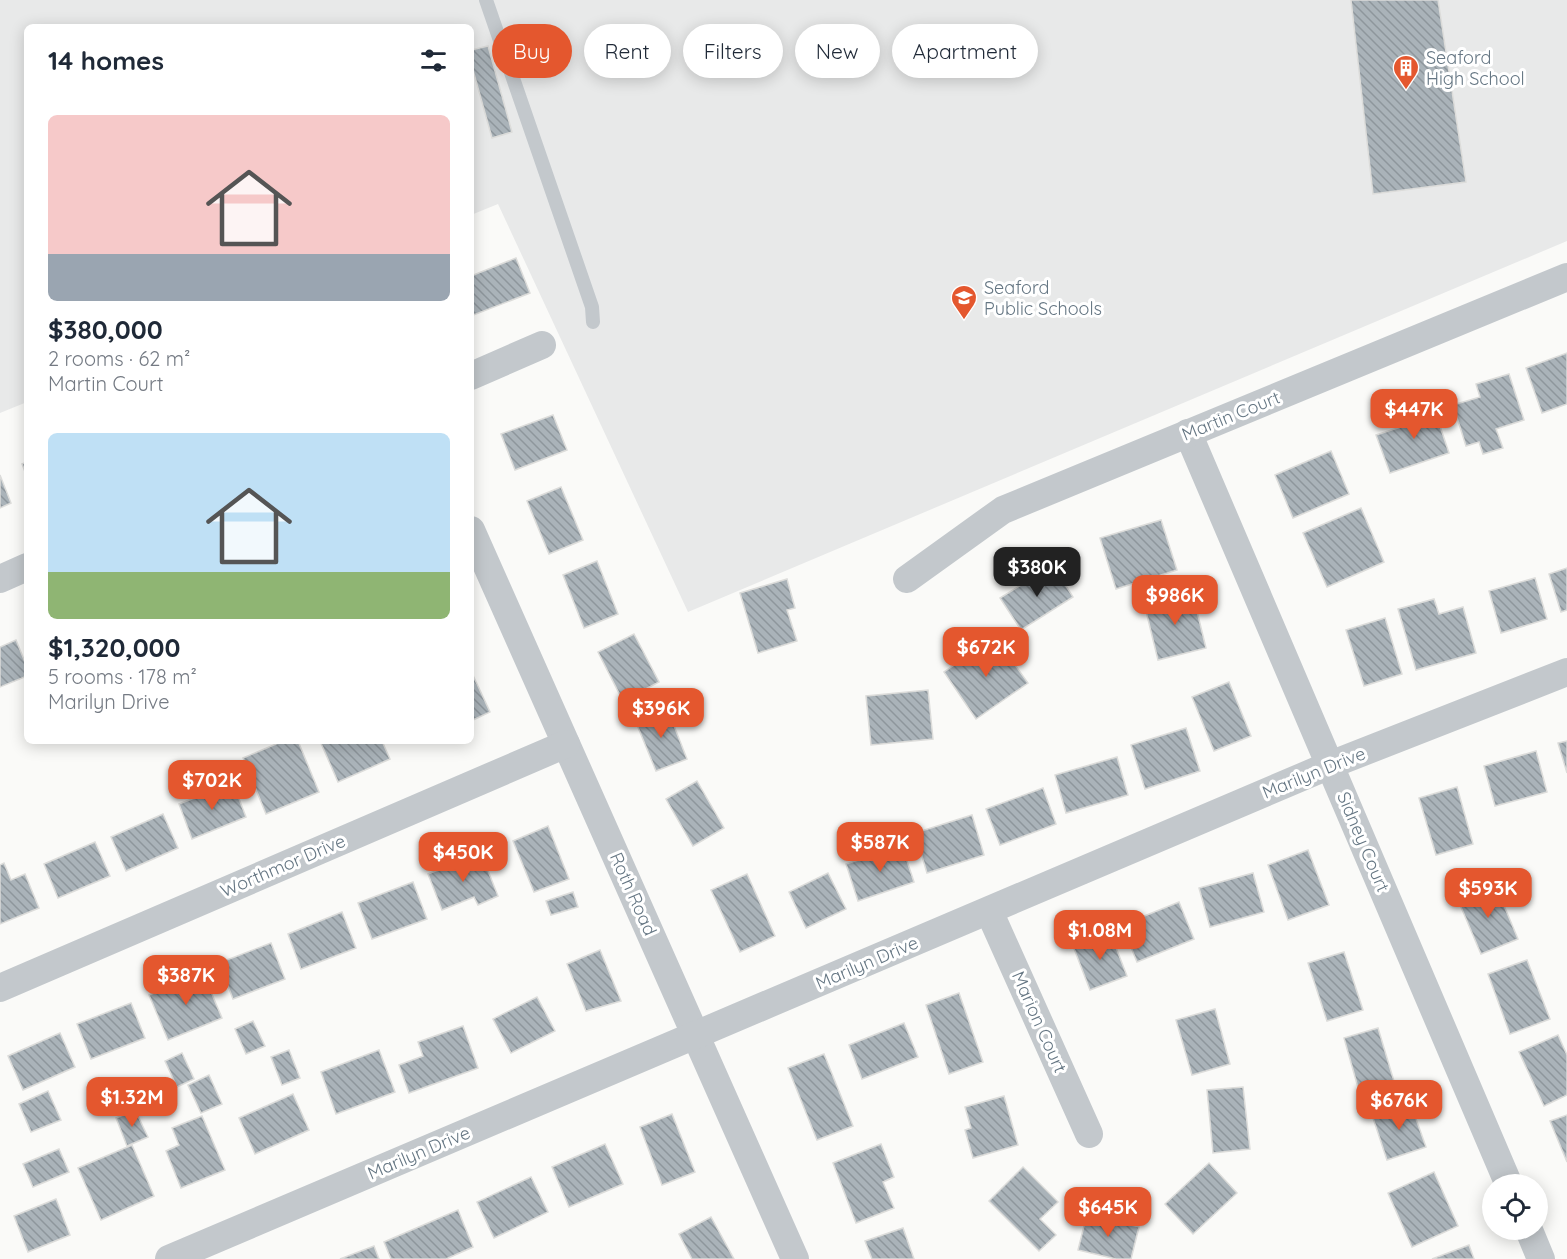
<!DOCTYPE html>
<meta charset="utf-8">
<style>
:root{--surface:#fff;--page:#f6f6f7;--text:#1f2937;--muted:#747a83;--accent:#e4572e}
body{margin:0;font-family:Quicksand,sans-serif;background:var(--page);color:var(--text);height:100vh;display:flex;flex-direction:column;font-size:22px;white-space:nowrap}
*{box-sizing:border-box;margin:0}
p{font-size:20px;color:var(--muted)}
.icon{flex:none;width:33px;height:33px;fill:none;stroke:currentColor;stroke-width:2;stroke-linecap:round;stroke-linejoin:round}
.map{position:relative;flex:1;overflow:hidden}
.side{position:absolute;left:24px;top:24px;width:450px;height:720px;display:flex;flex-direction:column;background:var(--surface);border-radius:9px;box-shadow:0 3px 15px #0003}
.side>*{flex:none}
.hud{position:absolute;left:492px;top:24px;width:570px;height:54px;display:flex;gap:12px}
.buttons{position:absolute;left:1482px;top:1174px;display:grid;gap:12px}
.buttons a{display:grid;place-items:center;width:66px;height:66px;border-radius:50%;background:var(--surface);box-shadow:0 3px 15px #0003;font-size:30px}
.price{position:absolute;translate:-50% -51px;padding:0 14px;border-radius:12px;background:var(--accent);color:#fff;font-size:20px;line-height:39px;filter:drop-shadow(0 2px 3px #0008)}
.price::after{content:'';position:absolute;left:50%;top:36px;width:18px;height:14px;margin-left:-9px;background:inherit;clip-path:polygon(0 0,100% 0,50% 100%)}
.price.active{background:#222;color:#fff}
ul{padding:0;list-style:none}
li{display:grid;align-content:center;gap:12px;height:318px;padding:0 24px}
li span{display:grid;place-items:center;height:186px;border-radius:9px;color:#555}
li>.icon{margin-inline-start:auto}
span .icon{width:108px;height:108px;fill:#fffc;stroke-width:1}
li b{font-size:26px}
h2{display:flex;justify-content:space-between;align-items:center;height:72px;padding:0 24px;font-size:26px}
.pill{padding:0 21px;border-radius:27px;background:var(--surface);box-shadow:0 3px 15px #0003;font-size:21px;line-height:54px}
.pill.active{background:var(--accent);color:#fff}
.map>svg:first-child{display:block}
.built{fill:#e8e9e9}
.building{fill:url(#building-back-hatch);stroke:#dcdcda;stroke-width:1.5}
.lines{fill:none;stroke-linecap:round;stroke-linejoin:round}
.service{stroke:#c3c8cc;stroke-width:14}
.minor{stroke:#c3c8cc;stroke-width:28}
.labels{text-anchor:middle;stroke-width:6;stroke-linejoin:round;paint-order:stroke}
.poi-label{font-size:18px;fill:#657683;stroke:#fff;text-anchor:start}
.street-label{font-size:18px;fill:#657683;stroke:#fff}
</style>
<div class="map">
<svg width="1567" height="1259" viewBox="0 0 1567 1259">
<defs>
<pattern id="building-back-hatch" width="6" height="6" patternUnits="userSpaceOnUse" patternTransform="scale(1.5)"><rect width="6" height="6" fill="#aab3b9"/><path d="M-1 5l2 2M0 0l6 6M5-1l2 2" fill="none" stroke="#8e969c"/></pattern>
</defs>
<rect width="100%" height="100%" fill="#fafaf8"/>
<path class="built" d="M0 0H1567V241L688 612 498 204 471 215V27H27V402L0 413Z"/>
<g class="building">
<path d="M1351 0H1438L1466 182 1373 194Z"/>
<path d="M488 46 512 132 492 138 471 63V50Z"/>
<path d="M516 258 530 293 471 316V276Z"/>
<path d="M1567 353V404L1542 413 1526 368Z"/>
<path d="M1509 374 1524 420 1496 429 1503 448 1483 454 1479 442 1466 446 1453 405 1480 397 1476 384Z"/>
<path d="M1433 405 1449 453 1390 473 1376 435 1404 426 1401 416Z"/>
<path d="M553 415 567 450 515 470 501 434Z"/>
<path d="M1331 451 1349 494 1293 518 1275 475Z"/>
<path d="M27 462V477L22 464Z"/>
<path d="M0 475 11 503 0 508Z"/>
<path d="M561 487 583 540 549 554 527 501Z"/>
<path d="M1361 508 1384 562 1327 587 1303 533Z"/>
<path d="M1161 520 1177 570 1116 589 1100 538Z"/>
<path d="M597 561 618 614 584 628 563 575Z"/>
<path d="M1053 565 1073 597 1021 630 1000 598Z"/>
<path d="M1567 568V610L1561 612 1549 574Z"/>
<path d="M1535 578 1547 619 1501 633 1489 591Z"/>
<path d="M787 579 795 608 787 610 797 641 758 653 740 593Z"/>
<path d="M1192 591 1206 648 1158 660 1144 603Z"/>
<path d="M1434 599 1439 614 1463 607 1476 653 1416 670 1398 609Z"/>
<path d="M1385 618 1402 674 1364 686 1346 630Z"/>
<path d="M634 634 659 682 623 701 598 652Z"/>
<path d="M995 637 1028 683 976 719 944 672Z"/>
<path d="M16 640 27 667V676L0 687V647Z"/>
<path d="M471 671 490 712 471 721Z"/>
<path d="M1229 682 1251 736 1214 751 1192 697Z"/>
<path d="M928 690 933 739 871 745 866 696Z"/>
<path d="M667 708 687 759 656 771 635 720Z"/>
<path d="M1186 728 1200 771 1145 789 1131 745Z"/>
<path d="M283 741H298L319 792 266 814 243 758Z"/>
<path d="M320 741H382L390 759 338 782Z"/>
<path d="M1567 741V773L1558 743Z"/>
<path d="M1536 751 1547 792 1495 806 1484 766Z"/>
<path d="M1117 757 1128 795 1066 813 1055 775Z"/>
<path d="M697 781 724 828 693 846 666 799Z"/>
<path d="M233 783 246 817 192 839 179 804Z"/>
<path d="M1457 787 1473 844 1436 855 1419 798Z"/>
<path d="M1043 788 1056 824 1000 845 986 809Z"/>
<path d="M163 814 178 848 126 871 111 837Z"/>
<path d="M972 815 984 855 927 873 915 833Z"/>
<path d="M548 826 569 879 534 892 513 841Z"/>
<path d="M95 842 110 876 58 898 44 864Z"/>
<path d="M902 846 914 882 858 901 846 864Z"/>
<path d="M1308 850 1329 905 1288 920 1268 865Z"/>
<path d="M481 853 498 896 478 905 474 897 442 910 428 874Z"/>
<path d="M4 863 11 880 25 874 39 908 0 924V865Z"/>
<path d="M828 873 846 909 806 928 789 892Z"/>
<path d="M1253 873 1264 912 1210 927 1199 888Z"/>
<path d="M747 874 775 936 740 952 711 890Z"/>
<path d="M413 882 427 919 372 939 358 903Z"/>
<path d="M1495 884 1518 939 1481 954 1458 900Z"/>
<path d="M573 892 578 907 551 915 546 901Z"/>
<path d="M1179 902 1194 939 1137 962 1122 925Z"/>
<path d="M342 912 356 948 301 969 288 934Z"/>
<path d="M1110 932 1127 976 1090 990 1073 946Z"/>
<path d="M271 943 285 979 233 999 219 963Z"/>
<path d="M600 950 621 1001 586 1011 567 964Z"/>
<path d="M1344 952 1363 1010 1327 1021 1308 963Z"/>
<path d="M1527 960 1550 1019 1510 1034 1488 974Z"/>
<path d="M203 973 222 1018 168 1040 149 995Z"/>
<path d="M959 993 983 1062 949 1074 926 1005Z"/>
<path d="M537 997 555 1031 511 1053 493 1019Z"/>
<path d="M131 1003 145 1038 91 1059 77 1024Z"/>
<path d="M1215 1009 1230 1064 1192 1075 1176 1020Z"/>
<path d="M253 1021 265 1046 246 1054 235 1029Z"/>
<path d="M904 1023 918 1057 862 1079 849 1045Z"/>
<path d="M463 1026 478 1068 409 1093 399 1065 423 1056 418 1042Z"/>
<path d="M1378 1028 1396 1088 1361 1098 1344 1038Z"/>
<path d="M60 1033 75 1067 23 1090 8 1056Z"/>
<path d="M1558 1035 1567 1055V1095L1544 1106 1519 1052Z"/>
<path d="M289 1050 300 1078 282 1085 271 1057Z"/>
<path d="M379 1050 395 1092 336 1114 321 1072Z"/>
<path d="M182 1053 194 1079 177 1087 165 1061Z"/>
<path d="M824 1054 853 1126 817 1140 788 1068Z"/>
<path d="M209 1075 222 1104 201 1113 188 1085Z"/>
<path d="M1243 1087 1250 1149 1213 1153 1207 1090Z"/>
<path d="M48 1091 61 1120 31 1132 19 1104Z"/>
<path d="M293 1094 309 1130 255 1154 239 1118Z"/>
<path d="M1004 1096 1018 1145 973 1158 965 1130 971 1128 965 1107Z"/>
<path d="M1410 1102 1426 1147 1387 1160 1372 1115Z"/>
<path d="M135 1110 148 1137 127 1146 116 1118Z"/>
<path d="M672 1114 695 1172 662 1185 640 1127Z"/>
<path d="M1567 1115V1162L1550 1121Z"/>
<path d="M202 1116 225 1170 181 1188 166 1151 179 1145 172 1128Z"/>
<path d="M605 1144 623 1184 569 1207 552 1167Z"/>
<path d="M881 1144 894 1177 883 1182 894 1208 856 1223 833 1163Z"/>
<path d="M132 1145 154 1196 101 1220 78 1168Z"/>
<path d="M59 1149 69 1172 33 1187 23 1164Z"/>
<path d="M1209 1163 1237 1193 1193 1234 1165 1204Z"/>
<path d="M1023 1167 1058 1202 1040 1219 1056 1235 1039 1251 989 1201Z"/>
<path d="M1434 1172 1458 1226 1412 1247 1388 1193Z"/>
<path d="M531 1177 548 1212 494 1238 477 1202Z"/>
<path d="M56 1199 70 1235 28 1252 14 1216Z"/>
<path d="M458 1210 473 1247 446 1259H391L384 1242Z"/>
<path d="M1087 1214 1139 1227 1131 1259H1116L1078 1250Z"/>
<path d="M711 1217 734 1259H692L679 1234Z"/>
<path d="M903 1228 914 1259H872L865 1241Z"/>
<path d="M1469 1245 1474 1259H1432Z"/>
<path d="M374 1246 379 1259H340Z"/>
</g>
<g class="lines">
<path class="service" d="M486 0 592 307 593 322"/>
<g class="minor">
<path d="M471 376 542 345"/>
<path d="M1188 433 1509 1185"/>
<path d="M471 530 795 1259"/>
<path d="M0 579 27 567"/>
<path d="M907 579 1003 510 1567 277"/>
<path d="M989 911 1089 1134"/>
<path d="M0 988 566 744"/>
<path d="M1529 1230 1541 1259"/>
<path d="M169 1259 1330 765 1567 672"/>
</g>
</g>
<defs>
<symbol id="building-pin" viewBox="-11 -11 22 30"><path d="M0 17L-7.5 6A9.5 9.5 0 1 1 7.5 6Z" fill="#e4572e" stroke="#fff"/><path d="M-4-6H4V6H1V3H-1V6H-4ZM-2.5-4.3h1.7v1.8h-1.7ZM.8-4.3h1.7v1.8H.8ZM-2.5-1h1.7V.8h-1.7ZM.8-1h1.7V.8H.8Z" fill="#fff"/></symbol>
<symbol id="school-pin" viewBox="-11 -11 22 30"><path d="M0 17L-7.5 6A9.5 9.5 0 1 1 7.5 6Z" fill="#e4572e" stroke="#fff"/><path d="M0-5L7-2L0 1L-7-2ZM-4 1L0 2.5L4 1V4Q0 6-4 4Z" fill="#fff"/></symbol>
</defs>
<g fill-rule="evenodd">
<use href="#building-pin" x="1391" y="53" width="30" height="40"/>
<use href="#school-pin" x="949" y="283" width="30" height="40"/>
</g>
<g class="labels">
<g class="poi-label">
<text x="1426" y="64">Seaford<tspan x="1426" dy="21">High School</tspan></text>
<text x="984" y="294">Seaford<tspan x="984" dy="21">Public Schools</tspan></text>
</g>
<g class="street-label">
<text transform="translate(1231 416) rotate(-22)" y="6">Martin Court</text>
<text transform="translate(1314 773) rotate(-22)" y="6">Marilyn Drive</text>
<text transform="translate(1363 842) rotate(67)" y="6">Sidney Court</text>
<text transform="translate(283 866) rotate(-23)" y="6">Worthmor Drive</text>
<text transform="translate(633 894) rotate(66)" y="6">Roth Road</text>
<text transform="translate(867 963) rotate(-23)" y="6">Marilyn Drive</text>
<text transform="translate(1039 1022) rotate(66)" y="6">Marion Court</text>
<text transform="translate(419 1153) rotate(-23)" y="6">Marilyn Drive</text>
</g>
</g>
</svg>
<div class="buttons">
<a><svg class="icon" aria-label="locate" viewBox="0 0 24 24"><circle cx="12" cy="12" r="6"/><path d="M12 2v4M12 18v4M2 12h4M18 12h4"/></svg></a>
</div>
<b class="price" style="left:1414px;top:440px">$447K</b>
<b class="price active" style="left:1037px;top:598px">$380K</b>
<b class="price" style="left:1175px;top:626px">$986K</b>
<b class="price" style="left:986px;top:678px">$672K</b>
<b class="price" style="left:661px;top:739px">$396K</b>
<b class="price" style="left:212px;top:811px">$702K</b>
<b class="price" style="left:880px;top:873px">$587K</b>
<b class="price" style="left:463px;top:883px">$450K</b>
<b class="price" style="left:1488px;top:919px">$593K</b>
<b class="price" style="left:1100px;top:961px">$1.08M</b>
<b class="price" style="left:186px;top:1006px">$387K</b>
<b class="price" style="left:132px;top:1128px">$1.32M</b>
<b class="price" style="left:1399px;top:1131px">$676K</b>
<b class="price" style="left:1108px;top:1238px">$645K</b>
<div class="hud">
<a class="pill active">Buy</a>
<a class="pill">Rent</a>
<a class="pill">Filters</a>
<a class="pill">New</a>
<a class="pill">Apartment</a>
</div>
<section class="side">
<h2>14 homes<svg class="icon" aria-label="filters" viewBox="0 0 24 24"><path d="M4 7h16M4 17h16"/><circle cx="9" cy="7" r="2"/><circle cx="15" cy="17" r="2"/></svg></h2>
<ul>
<li><span style="background:linear-gradient(#f6c9c9 75%,#9aa5b1 0)"><svg class="icon" aria-label="home" viewBox="0 0 24 24"><path d="M3 11l9-7 9 7M6 9v11h12V9"/></svg></span><div><b>$380,000</b><p>2 rooms · 62 m²</p><p>Martin Court</p></div></li>
<li><span style="background:linear-gradient(#bfe0f5 75%,#8fb573 0)"><svg class="icon" aria-label="home" viewBox="0 0 24 24"><path d="M3 11l9-7 9 7M6 9v11h12V9"/></svg></span><div><b>$1,320,000</b><p>5 rooms · 178 m²</p><p>Marilyn Drive</p></div></li>
</ul>
</section>
</div>
